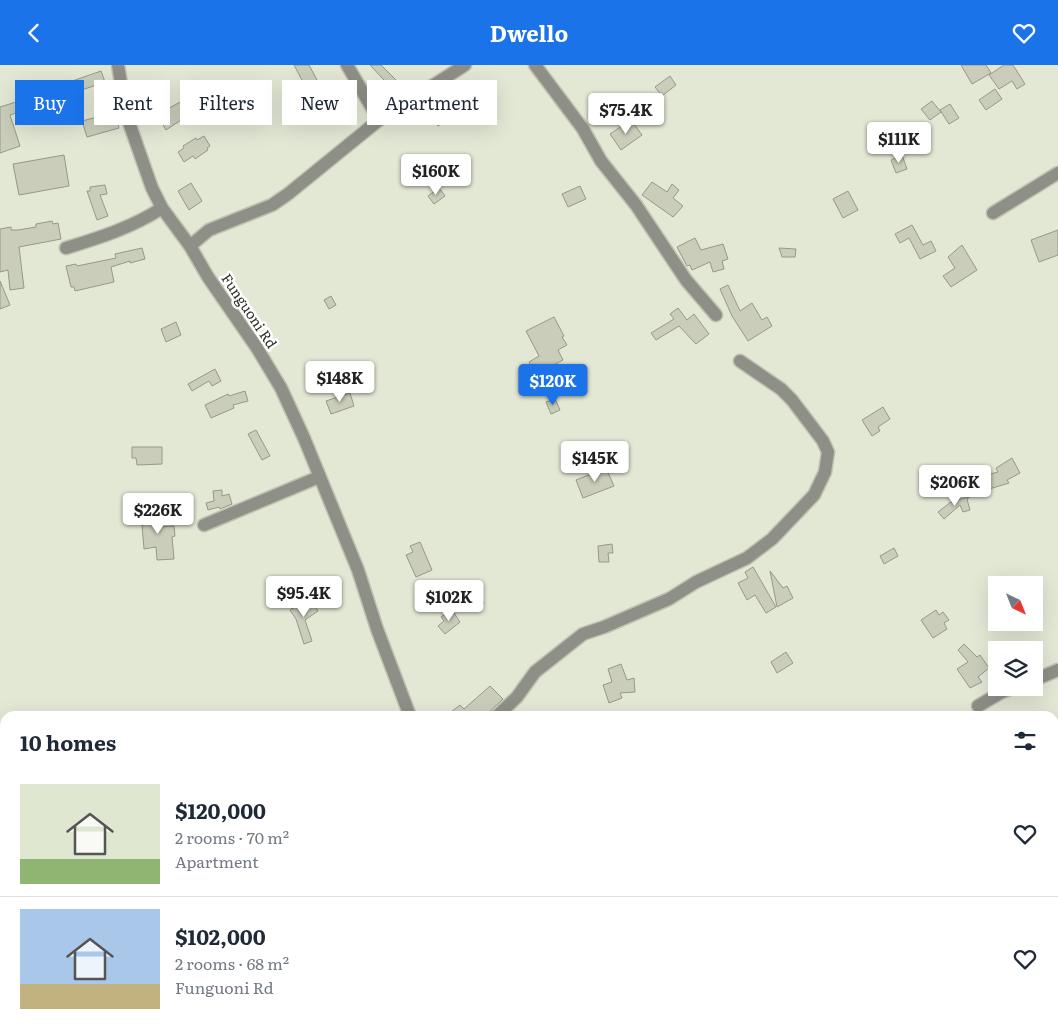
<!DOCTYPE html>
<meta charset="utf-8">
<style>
:root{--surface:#fff;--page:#f6f6f7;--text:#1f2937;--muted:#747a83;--line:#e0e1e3;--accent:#1a73e8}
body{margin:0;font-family:Literata,serif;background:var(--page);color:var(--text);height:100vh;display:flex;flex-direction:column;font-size:19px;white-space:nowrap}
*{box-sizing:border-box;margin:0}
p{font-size:16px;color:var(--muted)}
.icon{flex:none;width:28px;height:28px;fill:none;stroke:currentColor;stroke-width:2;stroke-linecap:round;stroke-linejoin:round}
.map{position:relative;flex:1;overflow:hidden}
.panel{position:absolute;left:0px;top:646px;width:1059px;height:321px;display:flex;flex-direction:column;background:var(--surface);border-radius:15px 15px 0 0;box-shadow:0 5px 20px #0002}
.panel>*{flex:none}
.banner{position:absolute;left:15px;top:15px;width:500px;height:45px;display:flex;gap:10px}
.needle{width:32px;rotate:137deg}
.buttons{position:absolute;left:988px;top:511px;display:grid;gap:10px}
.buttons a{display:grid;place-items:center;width:55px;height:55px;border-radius:0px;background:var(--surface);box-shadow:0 5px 20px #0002;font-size:25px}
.price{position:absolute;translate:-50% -42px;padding:0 11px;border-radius:5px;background:#fff;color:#222;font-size:16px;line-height:32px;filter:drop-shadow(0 1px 2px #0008)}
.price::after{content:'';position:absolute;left:50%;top:30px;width:15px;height:11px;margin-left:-8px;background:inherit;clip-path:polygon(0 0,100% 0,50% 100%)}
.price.on{background:var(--accent);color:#fff}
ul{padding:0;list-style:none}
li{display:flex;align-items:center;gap:15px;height:125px;padding:0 20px}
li+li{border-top:1px solid var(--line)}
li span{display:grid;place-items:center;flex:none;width:140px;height:100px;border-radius:0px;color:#555}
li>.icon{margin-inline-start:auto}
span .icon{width:60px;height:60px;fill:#fffc;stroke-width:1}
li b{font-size:21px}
h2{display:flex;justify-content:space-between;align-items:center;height:60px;padding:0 20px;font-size:21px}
.pill{padding:0 18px;border-radius:0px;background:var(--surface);box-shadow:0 5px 20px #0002;font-size:18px;line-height:45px}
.pill.on{background:var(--accent);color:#fff}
header{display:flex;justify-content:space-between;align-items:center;height:65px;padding:0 20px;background:var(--accent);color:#fff;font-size:22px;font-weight:700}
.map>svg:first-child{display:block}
.building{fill:#c9cdba;stroke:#959987}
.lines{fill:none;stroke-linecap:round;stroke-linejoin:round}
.minor-casing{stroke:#bfc3b2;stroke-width:15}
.minor{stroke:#8e9088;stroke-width:12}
.labels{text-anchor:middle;stroke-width:5;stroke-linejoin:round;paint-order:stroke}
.street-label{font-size:14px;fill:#2d2f28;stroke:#fff}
</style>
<header><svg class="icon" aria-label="back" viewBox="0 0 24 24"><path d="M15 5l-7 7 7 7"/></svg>Dwello<svg class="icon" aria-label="heart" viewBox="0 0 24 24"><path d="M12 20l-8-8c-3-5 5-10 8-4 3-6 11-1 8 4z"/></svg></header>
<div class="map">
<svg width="1058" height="967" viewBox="0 0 1058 967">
<rect width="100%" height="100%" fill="#e3e8d5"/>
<g class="building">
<path d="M294 0H309L317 15 305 21Z"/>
<path d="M370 0H381L398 17 385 29 378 21 384 15Z"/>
<path d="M961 0H986L991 8 972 19Z"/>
<path d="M1004 0H1013L1025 19 1017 24 1012 16 999 24 989 10Z"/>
<path d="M101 6 105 17 10 50 20 81 0 88V42L16 37 15 36Z"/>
<path d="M670 11 676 20 662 31 655 22Z"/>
<path d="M995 24 1002 34 986 45 979 35Z"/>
<path d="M111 33 119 63 87 72 82 56 101 51 97 37Z"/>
<path d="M182 36 190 49 166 65 157 50Z"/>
<path d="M932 36 941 47 930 55 921 44Z"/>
<path d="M950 39 959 53 949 59 940 45Z"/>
<path d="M445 46 450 53 438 61 433 54Z"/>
<path d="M631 55 642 70 621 85 610 69Z"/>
<path d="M204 71 210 81 207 83 208 85 195 94 193 91 184 97 178 87 184 83 183 81 196 73 197 75Z"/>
<path d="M64 90 69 121 19 130 13 99Z"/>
<path d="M902 90 907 104 896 108 891 95Z"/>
<path d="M652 117 667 127 672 119 679 125 673 133 683 141 673 152 642 130Z"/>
<path d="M191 118 202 136 189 145 178 126Z"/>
<path d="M105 120 107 129 100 130 108 151 97 155 87 126H90V122Z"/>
<path d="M580 121 586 134 568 142 562 129Z"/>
<path d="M439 123 445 131 434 139 428 131Z"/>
<path d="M848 126 858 145 843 153 833 134Z"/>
<path d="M52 156 53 159 58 158 61 174 19 182 24 223 10 225 8 205 0 207V164L11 162V165H18L36 162V159Z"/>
<path d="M912 160 923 180 931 176 936 186 920 194 909 173 900 178 895 169Z"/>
<path d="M1058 165V190L1039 197 1031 175Z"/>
<path d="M695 173 701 185 723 179 728 194 722 196 724 204 713 207 710 197 692 205 690 200 687 201 677 182Z"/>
<path d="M962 180 977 205 951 222 943 211 955 203 948 192Z"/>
<path d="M142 183 145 194 130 198V196L111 202 114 217 75 226 74 222H71L66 201 76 199 77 201 116 193 115 189Z"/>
<path d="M779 183 796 184 795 192H782Z"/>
<path d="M0 216 10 240 0 244Z"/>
<path d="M728 220 740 246 752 238 762 255 767 252 772 261 748 276 732 251 720 224Z"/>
<path d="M331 231 336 240 329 244 324 235Z"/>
<path d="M678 243 687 255 694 249 709 269 696 279 679 261 656 275 651 268 674 254 670 249Z"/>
<path d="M554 252 564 271 562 272 567 280 558 285 563 295 536 309 529 297 539 291 526 266Z"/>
<path d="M176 257 181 270 166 277 161 264Z"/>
<path d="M215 304 221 316 212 321 209 316 192 326 188 319Z"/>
<path d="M245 326 248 336 233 340 234 343 211 353 205 340 228 329 229 331Z"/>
<path d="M350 328 354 341 331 349 326 336Z"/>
<path d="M555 334 560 345 551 349 546 337Z"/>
<path d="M883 342 890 354 878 362 880 366 872 371 862 355Z"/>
<path d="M256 365 270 391 262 395 248 369Z"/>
<path d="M132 382H162V399L137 400 136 393H132Z"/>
<path d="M1012 393 1020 408 1007 415 1009 418 976 428 972 414 998 407 996 403Z"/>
<path d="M606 403 614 421 583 433 576 415Z"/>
<path d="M222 425V431L229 429 232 439 220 444 219 442 208 445 206 438 214 436 213 426Z"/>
<path d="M971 431 967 434 970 445 963 447 960 440 944 454 938 447 951 437Z"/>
<path d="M144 445H161L160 462 174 461 175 471 172 472 174 494 157 495 156 482 144 484 142 460H144Z"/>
<path d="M420 477 432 505 416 512 406 490 413 487 410 481Z"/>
<path d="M612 479 613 488H608L609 497H599L598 481Z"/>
<path d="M894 483 898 491 884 499 880 491Z"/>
<path d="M753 502 776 542 766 548 755 530 747 535 738 518 748 513 745 507Z"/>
<path d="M770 506 783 523 787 521 793 533 777 542Z"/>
<path d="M423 531 425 542 417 543 415 532Z"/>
<path d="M479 531 484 538 475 545 470 538Z"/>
<path d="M309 533 318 546 305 555 312 576 304 579 296 554 290 545Z"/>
<path d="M452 545 460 557 445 569 438 561 444 556 441 552Z"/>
<path d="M936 545 939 550 943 547 949 555 944 558 947 564 933 573 921 555Z"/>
<path d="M964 579 977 592 980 590 989 603 978 612 982 617 970 623 957 604 968 597 958 585Z"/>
<path d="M786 587 793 598 777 608 771 597Z"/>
<path d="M621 599 627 615 634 613 635 627 620 628 622 633 609 638 603 620 612 617 608 604Z"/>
<path d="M490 621 503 634 485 651H481L477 646 471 651H446L460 640 464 644Z"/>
</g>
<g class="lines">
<defs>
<g id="minor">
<path d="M118 0 126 49 152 123 162 143 190 181 208 212 257 283 281 323 304 373 358 505 377 564 410 651"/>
<path d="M347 0 379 55"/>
<path d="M535 0 583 64 601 96 636 140 686 215 716 250"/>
<path d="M993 148 1058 108"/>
<path d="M190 181 209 165 272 140 288 129 379 55 465 0"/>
<path d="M66 183C99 173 133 162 162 143"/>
<path d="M204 460 319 412"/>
<path d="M1034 615 1058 605"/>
<path d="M978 641 1000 628 1014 622"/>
<path d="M497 651 517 632 535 607 583 569 604 562 669 534 696 517 747 493 772 474 814 430 825 407 828 387 823 376 792 335 781 324 740 296"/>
<path d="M550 962 551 967"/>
</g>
</defs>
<use href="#minor" class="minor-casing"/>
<use href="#minor" class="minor"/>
</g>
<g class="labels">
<g class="street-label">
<text transform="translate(249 246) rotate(56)" y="5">Funguoni Rd</text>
</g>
</g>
</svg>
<div class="buttons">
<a><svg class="needle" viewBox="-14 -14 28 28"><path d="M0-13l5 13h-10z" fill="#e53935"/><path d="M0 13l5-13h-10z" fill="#747a83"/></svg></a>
<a><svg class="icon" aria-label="layers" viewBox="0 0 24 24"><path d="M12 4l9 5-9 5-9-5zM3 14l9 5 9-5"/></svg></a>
</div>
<b class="price" style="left:626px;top:70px">$75.4K</b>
<b class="price" style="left:899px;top:99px">$111K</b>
<b class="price" style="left:436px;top:131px">$160K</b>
<b class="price" style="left:340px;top:338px">$148K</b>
<b class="price on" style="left:553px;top:341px">$120K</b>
<b class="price" style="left:595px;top:418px">$145K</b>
<b class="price" style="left:955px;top:442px">$206K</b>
<b class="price" style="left:158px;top:470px">$226K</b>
<b class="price" style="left:304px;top:553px">$95.4K</b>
<b class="price" style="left:449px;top:557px">$102K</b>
<div class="banner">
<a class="pill on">Buy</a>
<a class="pill">Rent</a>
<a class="pill">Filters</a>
<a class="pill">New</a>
<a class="pill">Apartment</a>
</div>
<section class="panel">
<h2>10 homes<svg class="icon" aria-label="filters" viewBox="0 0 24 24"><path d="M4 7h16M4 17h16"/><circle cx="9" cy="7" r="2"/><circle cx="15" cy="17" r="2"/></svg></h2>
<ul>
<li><span style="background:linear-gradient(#dfe7d0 75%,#8fb573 0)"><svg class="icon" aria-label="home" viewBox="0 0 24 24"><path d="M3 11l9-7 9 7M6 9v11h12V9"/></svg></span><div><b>$120,000</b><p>2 rooms · 70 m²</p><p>Apartment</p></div><svg class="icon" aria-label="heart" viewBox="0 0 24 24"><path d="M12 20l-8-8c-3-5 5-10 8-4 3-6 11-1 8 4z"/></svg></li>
<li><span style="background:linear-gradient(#a9c7e8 75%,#c2b280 0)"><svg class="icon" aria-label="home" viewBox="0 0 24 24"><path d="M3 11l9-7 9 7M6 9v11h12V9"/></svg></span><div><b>$102,000</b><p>2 rooms · 68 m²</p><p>Funguoni Rd</p></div><svg class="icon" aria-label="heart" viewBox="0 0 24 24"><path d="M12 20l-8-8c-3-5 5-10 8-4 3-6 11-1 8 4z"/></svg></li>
</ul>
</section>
</div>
